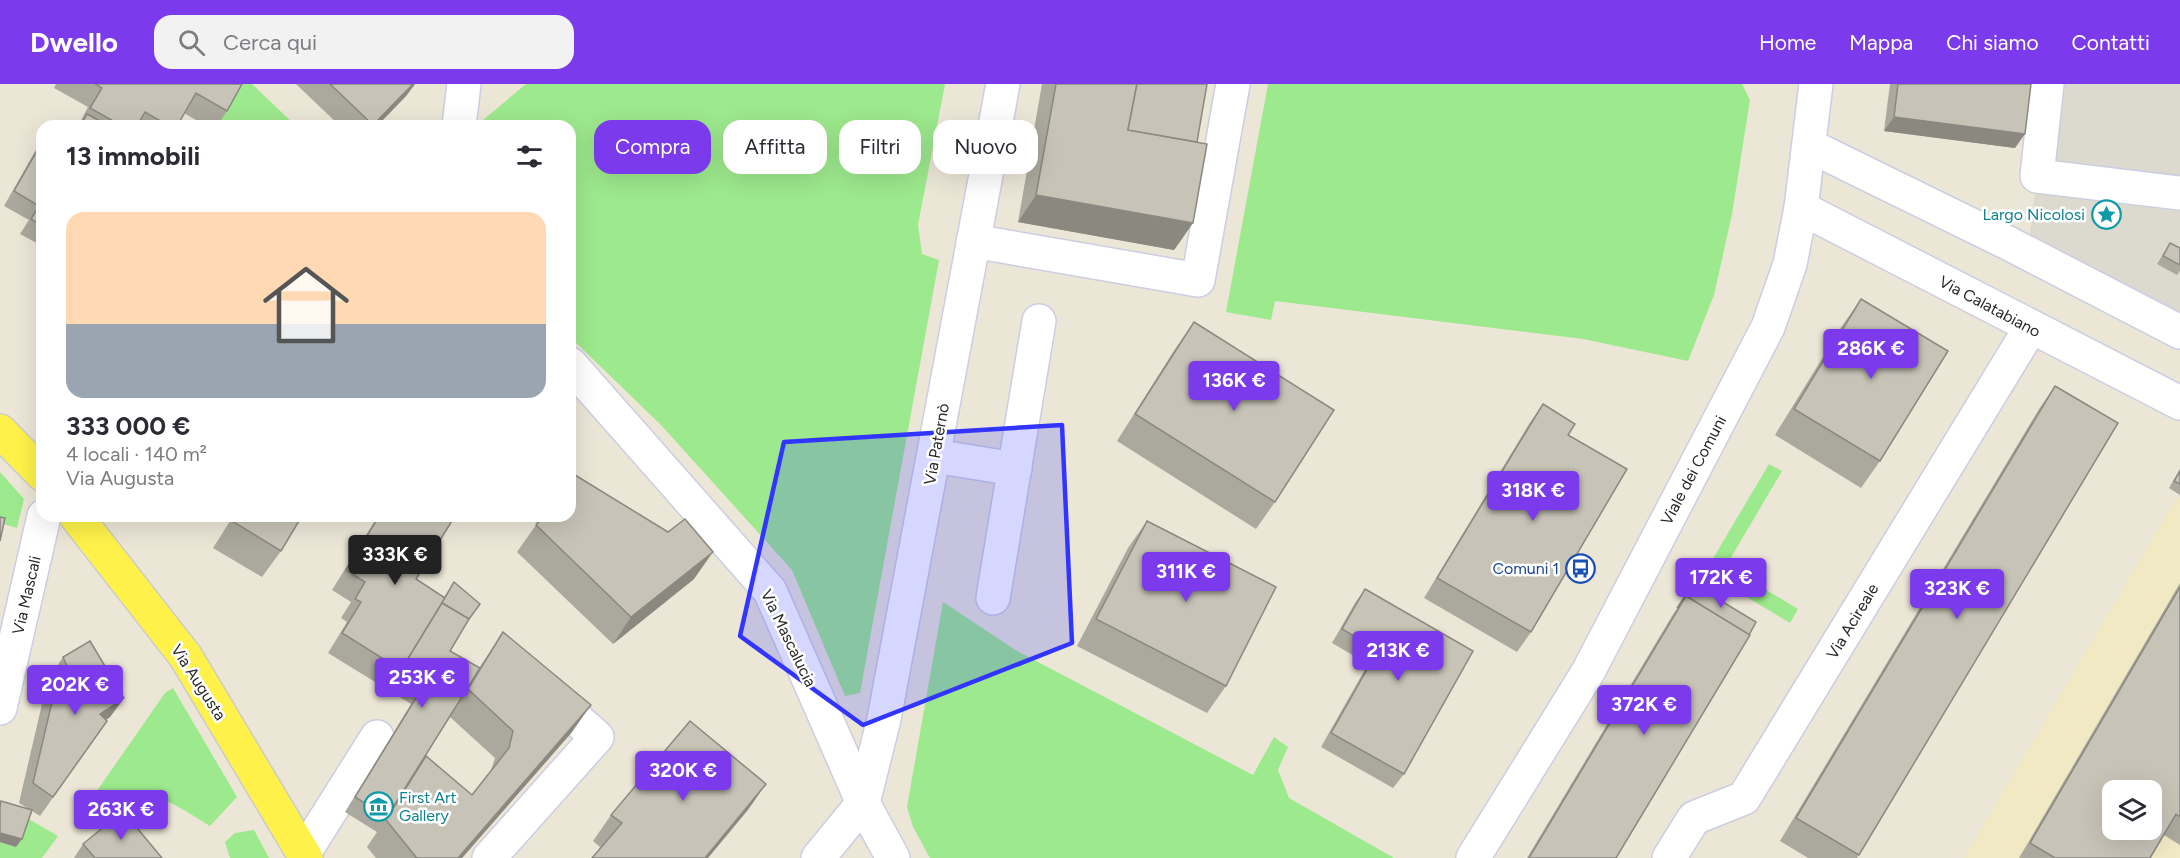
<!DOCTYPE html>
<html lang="it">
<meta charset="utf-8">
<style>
:root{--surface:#fff;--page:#f2f2f3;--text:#2b2b33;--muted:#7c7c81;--accent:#7c3aed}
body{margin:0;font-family:Figtree,sans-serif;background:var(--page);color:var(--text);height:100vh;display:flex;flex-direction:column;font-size:22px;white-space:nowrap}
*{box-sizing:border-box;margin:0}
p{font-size:20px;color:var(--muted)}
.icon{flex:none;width:33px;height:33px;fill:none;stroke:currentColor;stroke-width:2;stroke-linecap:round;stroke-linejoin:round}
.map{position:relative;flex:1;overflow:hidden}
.side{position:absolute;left:36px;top:36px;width:540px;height:402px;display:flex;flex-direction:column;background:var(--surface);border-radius:18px;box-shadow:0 6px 24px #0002}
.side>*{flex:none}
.banner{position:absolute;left:594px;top:36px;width:570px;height:54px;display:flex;gap:12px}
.controls{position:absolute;left:2102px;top:696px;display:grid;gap:12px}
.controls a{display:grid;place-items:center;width:60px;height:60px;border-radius:12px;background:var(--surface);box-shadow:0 6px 24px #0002;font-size:30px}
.price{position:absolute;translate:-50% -51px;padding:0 14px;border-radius:6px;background:var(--accent);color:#fff;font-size:20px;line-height:39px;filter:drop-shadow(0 2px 3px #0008)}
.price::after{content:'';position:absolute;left:50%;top:36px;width:18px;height:14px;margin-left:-9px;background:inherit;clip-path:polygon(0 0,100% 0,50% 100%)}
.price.selected{background:#222;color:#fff}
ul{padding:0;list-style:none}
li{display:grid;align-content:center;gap:12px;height:318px;padding:0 30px}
li span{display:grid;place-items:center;height:186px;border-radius:18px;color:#555}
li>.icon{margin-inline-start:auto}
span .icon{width:108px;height:108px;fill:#fffc;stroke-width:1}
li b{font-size:26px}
h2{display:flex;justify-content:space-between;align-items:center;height:72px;padding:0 30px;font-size:26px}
.chip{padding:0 21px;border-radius:18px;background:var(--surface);box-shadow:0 6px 24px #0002;font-size:21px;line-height:54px}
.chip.selected{background:var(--accent);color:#fff}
header{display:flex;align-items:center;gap:36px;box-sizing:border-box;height:84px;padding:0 30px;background:var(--accent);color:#fff}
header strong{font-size:28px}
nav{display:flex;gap:33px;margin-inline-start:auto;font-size:21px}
.search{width:420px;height:54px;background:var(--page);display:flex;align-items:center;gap:15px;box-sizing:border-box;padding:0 21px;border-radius:18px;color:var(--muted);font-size:22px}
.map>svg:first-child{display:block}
.education{fill:#f0e9c4;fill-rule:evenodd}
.green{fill:#9de98d}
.plaza{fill:#dcd9ce}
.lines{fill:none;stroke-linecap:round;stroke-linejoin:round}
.minor-casing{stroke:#cccde3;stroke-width:36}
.major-casing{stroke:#cbcbcb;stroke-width:36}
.minor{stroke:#fff;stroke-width:33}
.major{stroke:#fef24a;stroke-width:33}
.wall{fill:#aba89d;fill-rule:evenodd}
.shaded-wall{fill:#8b8880}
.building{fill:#c7c3b7;stroke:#8b8880;stroke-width:1.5;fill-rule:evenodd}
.marked{fill:#3135ff;fill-opacity:0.2;stroke:#3135ff;stroke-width:4.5;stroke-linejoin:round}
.labels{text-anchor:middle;stroke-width:5;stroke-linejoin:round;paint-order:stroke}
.culture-label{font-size:16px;fill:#0d838f;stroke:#fff;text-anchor:end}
.street-label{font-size:16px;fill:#282828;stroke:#fff}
.transit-label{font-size:16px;fill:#164399;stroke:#fff;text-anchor:end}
</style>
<header>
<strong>Dwello</strong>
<div class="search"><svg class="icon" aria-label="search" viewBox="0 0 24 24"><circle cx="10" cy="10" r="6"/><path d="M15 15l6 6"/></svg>Cerca qui</div>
<nav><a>Home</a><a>Mappa</a><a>Chi siamo</a><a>Contatti</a></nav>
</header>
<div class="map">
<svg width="2180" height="774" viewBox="0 0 2180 774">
<rect width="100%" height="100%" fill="#ece6d7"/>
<path class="education" d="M2177 413 2180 415V774H1964ZM2112 706H2151V746H2112Z"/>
<g class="green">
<path d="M239 0H252L296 42H231L219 35Z"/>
<path d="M526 0H945L918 141 922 170 939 176 860 609 845 612 792 486 661 341 570 253V42H476Z"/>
<path d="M1268 0H1742L1750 16 1732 130 1714 211 1688 277 1583 255 1275 217 1271 236 1226 228Z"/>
<path d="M1769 380 1782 387 1726 482 1798 525 1790 539 1705 488Z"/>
<path d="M0 388 24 415 17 444 0 439Z"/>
<path d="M943 518 1017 567 1253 691 1274 653 1288 663 1278 686 1289 714 1394 774H930L913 743 907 723Z"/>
<path d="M173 604 237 713 210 742C185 727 148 700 116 710 105 714 93 722 83 727L165 609Z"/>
<path d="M27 734 58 752 42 774H0V758L16 763Z"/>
<path d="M254 746 269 774H230L225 758 235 749Z"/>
</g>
<path class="plaza" d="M2047 0H2180V248L2028 169Z"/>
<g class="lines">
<defs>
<g id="minor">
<path d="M2047 0 2037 92 2180 109"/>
<path d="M459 42 464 0"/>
<path d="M1810 62 2008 159 2180 248"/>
<path d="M1801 124 2180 319"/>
<path d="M973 157 1198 196 1233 0"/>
<path d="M570 280 770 507 863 719 893 774"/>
<path d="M934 372 1015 385"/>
<path d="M993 514 1039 237"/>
<path d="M0 624 44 432"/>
<path d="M304 769 377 653"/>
<path d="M489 774 597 653 546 608"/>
<path d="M818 774 863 719 884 635 1003 0"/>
<path d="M1473 774 1588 588 1768 243 1790 180 1801 124 1816 0"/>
<path d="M1669 774 1694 734 1744 714 2031 243"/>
</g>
<g id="major">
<path d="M0 347 42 390"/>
<path d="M76 432 186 573 306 774"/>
</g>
</defs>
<use href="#minor" class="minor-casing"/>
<use href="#major" class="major-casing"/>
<use href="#minor" class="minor"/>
<use href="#major" class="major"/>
</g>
<g class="wall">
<path d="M56 0H242L227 27 217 42H206L184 29 177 42H78L88 23 54 4Z"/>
<path d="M296 0H415L406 12 379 40 381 42H340Z"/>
<path d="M1042 0H1207L1197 58 1193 139 1174 166 1018 138Z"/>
<path d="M1890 0H2031L2015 64 1884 47Z"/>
<path d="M42 55V162L20 150 29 136 4 122Z"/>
<path d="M2170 159 2180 164V187L2177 191 2157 180Z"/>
<path d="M1861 215 1880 377 1861 404 1775 351 1842 242Z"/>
<path d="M1194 238 1275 418 1256 445 1117 357 1175 265Z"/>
<path d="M2055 302 2118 339 1857 774H1808L1780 757 2039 325Z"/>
<path d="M1543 320 1568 351 1531 548 1517 568 1424 514 1529 340Z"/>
<path d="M2180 385V411L2169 404Z"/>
<path d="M229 432H302L281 467 262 493 213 464 232 434Z"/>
<path d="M378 432H455L416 495 444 513 454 498 469 535 450 567 479 584 503 548 572 648 462 774H376L367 763 377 748 345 728 411 620 328 569 347 538 341 534 351 518 332 506ZM450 633 495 674 491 686 472 711 417 685Z"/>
<path d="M1147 437 1226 602 1207 629 1077 562 1128 464Z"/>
<path d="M536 441 694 495 613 560 517 468Z"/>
<path d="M2180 499V761L2164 751 2150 774H2019Z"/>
<path d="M1693 500 1616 774H1527L1672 532Z"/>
<path d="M1365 505 1473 567 1404 690 1393 704 1321 663 1368 580 1332 559 1355 519Z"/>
<path d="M63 573 124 614 110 633 106 636 107 637 40 732 32 727 16 763 0 758V719L1 717 29 725 19 719 45 607 52 597 50 593Z"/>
<path d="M766 700 747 727 601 764 593 757 611 731Z"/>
<path d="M83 760 162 774H74Z"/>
</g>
<g class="shaded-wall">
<path d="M413 0H415L406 12 377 42H372Z"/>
<path d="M1894 33 2025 50 2015 64 1884 47Z"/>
<path d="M1036 111 1193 139 1174 166 1018 138Z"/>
<path d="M713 468 694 495 613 560 631 533Z"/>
<path d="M124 614 110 633 87 650 100 630Z"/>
<path d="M591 621 572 648 462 774H458Z"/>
<path d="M766 700 747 727 708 774H705Z"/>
<path d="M0 749 22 755 16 763 0 758Z"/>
</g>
<g class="building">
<path d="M95 0H242L227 27 196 9 177 42H169L145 28 137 42H122L90 24 102 4Z"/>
<path d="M330 0H413L373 41Z"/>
<path d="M1056 0H1137L1128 46 1207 60 1193 139 1036 111Z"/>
<path d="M1137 0H1207L1197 58 1128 46Z"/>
<path d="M1898 0H2031L2025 50 1894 33Z"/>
<path d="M87 30 109 42H80Z"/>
<path d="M42 58V142L31 135 39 122 14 107Z"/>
<path d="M2170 159 2180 164V181L2163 172Z"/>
<path d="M1861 215 1948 267 1880 377 1794 325Z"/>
<path d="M1194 238 1334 326 1275 418 1135 330Z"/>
<path d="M2055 302 2118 339 1859 771 1796 734Z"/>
<path d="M1543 320 1575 340 1568 351 1627 385 1531 548 1437 494Z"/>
<path d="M2180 387V400L2174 397Z"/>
<path d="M575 391 668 448 685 435 713 468 631 533 536 441 543 432H570V398Z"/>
<path d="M235 432H302L281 467 232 437Z"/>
<path d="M379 432H455L416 495 445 514 401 586 342 549 361 518 355 515 365 498 346 486Z"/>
<path d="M0 433 5 434 0 457Z"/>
<path d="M1147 437 1276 503 1226 602 1096 535Z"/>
<path d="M454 498 480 520 469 535 442 519Z"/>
<path d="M1693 500 1756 538 1749 551 1686 512 1677 524Z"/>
<path d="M2180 503V733L2176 730 2150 774H2055L2030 759ZM2112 706H2151V746H2112Z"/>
<path d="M1365 505 1473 567 1404 690 1331 649 1378 566 1342 545Z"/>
<path d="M1686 512 1750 551 1616 774H1529Z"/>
<path d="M442 519 469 535 450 567 480 584 387 733 355 713 421 606 398 591Z"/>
<path d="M503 548 591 621 458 774H415L416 773 386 736 426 672 472 711 509 664 513 647 468 605Z"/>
<path d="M90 557 124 614 100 630 107 637 53 713 33 699 59 588 67 582 63 573Z"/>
<path d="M690 637 766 700 705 774H592L622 739 611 731Z"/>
<path d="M1 717 32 726 22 755 0 749V723Z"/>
<path d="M123 727 162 774H95L83 760Z"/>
</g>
<path class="marked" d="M1062 341 1072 559 863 641 740 552 784 358Z"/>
<defs>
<symbol id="sight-ring" viewBox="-11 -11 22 22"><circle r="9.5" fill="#fff" stroke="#0f9aa8" stroke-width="1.5"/><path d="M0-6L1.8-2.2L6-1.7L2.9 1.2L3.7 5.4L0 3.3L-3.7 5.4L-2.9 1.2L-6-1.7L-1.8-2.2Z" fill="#0f9aa8"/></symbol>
<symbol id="bus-ring" viewBox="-11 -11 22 22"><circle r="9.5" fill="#fff" stroke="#1a4fb4" stroke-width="1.5"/><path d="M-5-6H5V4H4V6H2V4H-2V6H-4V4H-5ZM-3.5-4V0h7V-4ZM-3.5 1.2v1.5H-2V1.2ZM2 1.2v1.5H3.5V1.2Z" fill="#1a4fb4"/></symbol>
<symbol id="museum-ring" viewBox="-11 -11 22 22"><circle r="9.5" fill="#fff" stroke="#0f9aa8" stroke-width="1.5"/><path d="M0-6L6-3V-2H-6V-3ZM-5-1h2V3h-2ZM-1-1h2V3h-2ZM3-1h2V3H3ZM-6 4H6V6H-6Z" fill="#0f9aa8"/></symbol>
</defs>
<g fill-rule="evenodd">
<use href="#sight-ring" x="2090" y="114" width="33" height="33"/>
<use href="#bus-ring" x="1564" y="468" width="33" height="33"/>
<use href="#museum-ring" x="362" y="706" width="33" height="33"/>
</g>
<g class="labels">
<g class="culture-label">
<text x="2085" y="136">Largo Nicolosi</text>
<text x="399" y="719" text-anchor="start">First Art<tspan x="399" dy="18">Gallery</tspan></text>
</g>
<g class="street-label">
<text transform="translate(1990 222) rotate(28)" y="6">Via Calatabiano</text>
<text transform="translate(936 360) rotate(-80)" y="6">Via Paternò</text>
<text transform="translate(1693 386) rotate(-62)" y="6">Viale dei Comuni</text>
<text transform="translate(26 511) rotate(-77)" y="6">Via Mascali</text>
<text transform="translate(1852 537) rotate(-59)" y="6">Via Acireale</text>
<text transform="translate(789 554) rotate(64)" y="6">Via Mascalucia</text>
<text transform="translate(199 598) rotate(57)" y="6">Via Augusta</text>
</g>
<g class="transit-label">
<text x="1559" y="490">Comuni 1</text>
</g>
</g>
</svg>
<div class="controls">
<a><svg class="icon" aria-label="layers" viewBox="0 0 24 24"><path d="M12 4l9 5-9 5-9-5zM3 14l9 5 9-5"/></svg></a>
</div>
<b class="price" style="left:1871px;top:296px">286K €</b>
<b class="price" style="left:1234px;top:328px">136K €</b>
<b class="price" style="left:1533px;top:438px">318K €</b>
<b class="price selected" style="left:395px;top:502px">333K €</b>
<b class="price" style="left:1186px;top:519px">311K €</b>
<b class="price" style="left:1721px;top:525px">172K €</b>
<b class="price" style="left:1957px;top:536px">323K €</b>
<b class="price" style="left:1398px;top:598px">213K €</b>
<b class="price" style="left:422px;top:625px">253K €</b>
<b class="price" style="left:75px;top:632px">202K €</b>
<b class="price" style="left:1644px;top:652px">372K €</b>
<b class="price" style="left:683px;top:718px">320K €</b>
<b class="price" style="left:121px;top:757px">263K €</b>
<div class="banner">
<a class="chip selected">Compra</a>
<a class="chip">Affitta</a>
<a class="chip">Filtri</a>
<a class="chip">Nuovo</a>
</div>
<section class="side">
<h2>13 immobili<svg class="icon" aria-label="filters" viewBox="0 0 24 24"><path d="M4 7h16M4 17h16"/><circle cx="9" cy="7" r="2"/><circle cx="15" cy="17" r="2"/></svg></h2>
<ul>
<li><span style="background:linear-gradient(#ffd9b3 60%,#9aa5b1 0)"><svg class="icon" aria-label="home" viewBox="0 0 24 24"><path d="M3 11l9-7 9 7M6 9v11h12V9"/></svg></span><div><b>333 000 €</b><p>4 locali · 140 m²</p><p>Via Augusta</p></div></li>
</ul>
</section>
</div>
